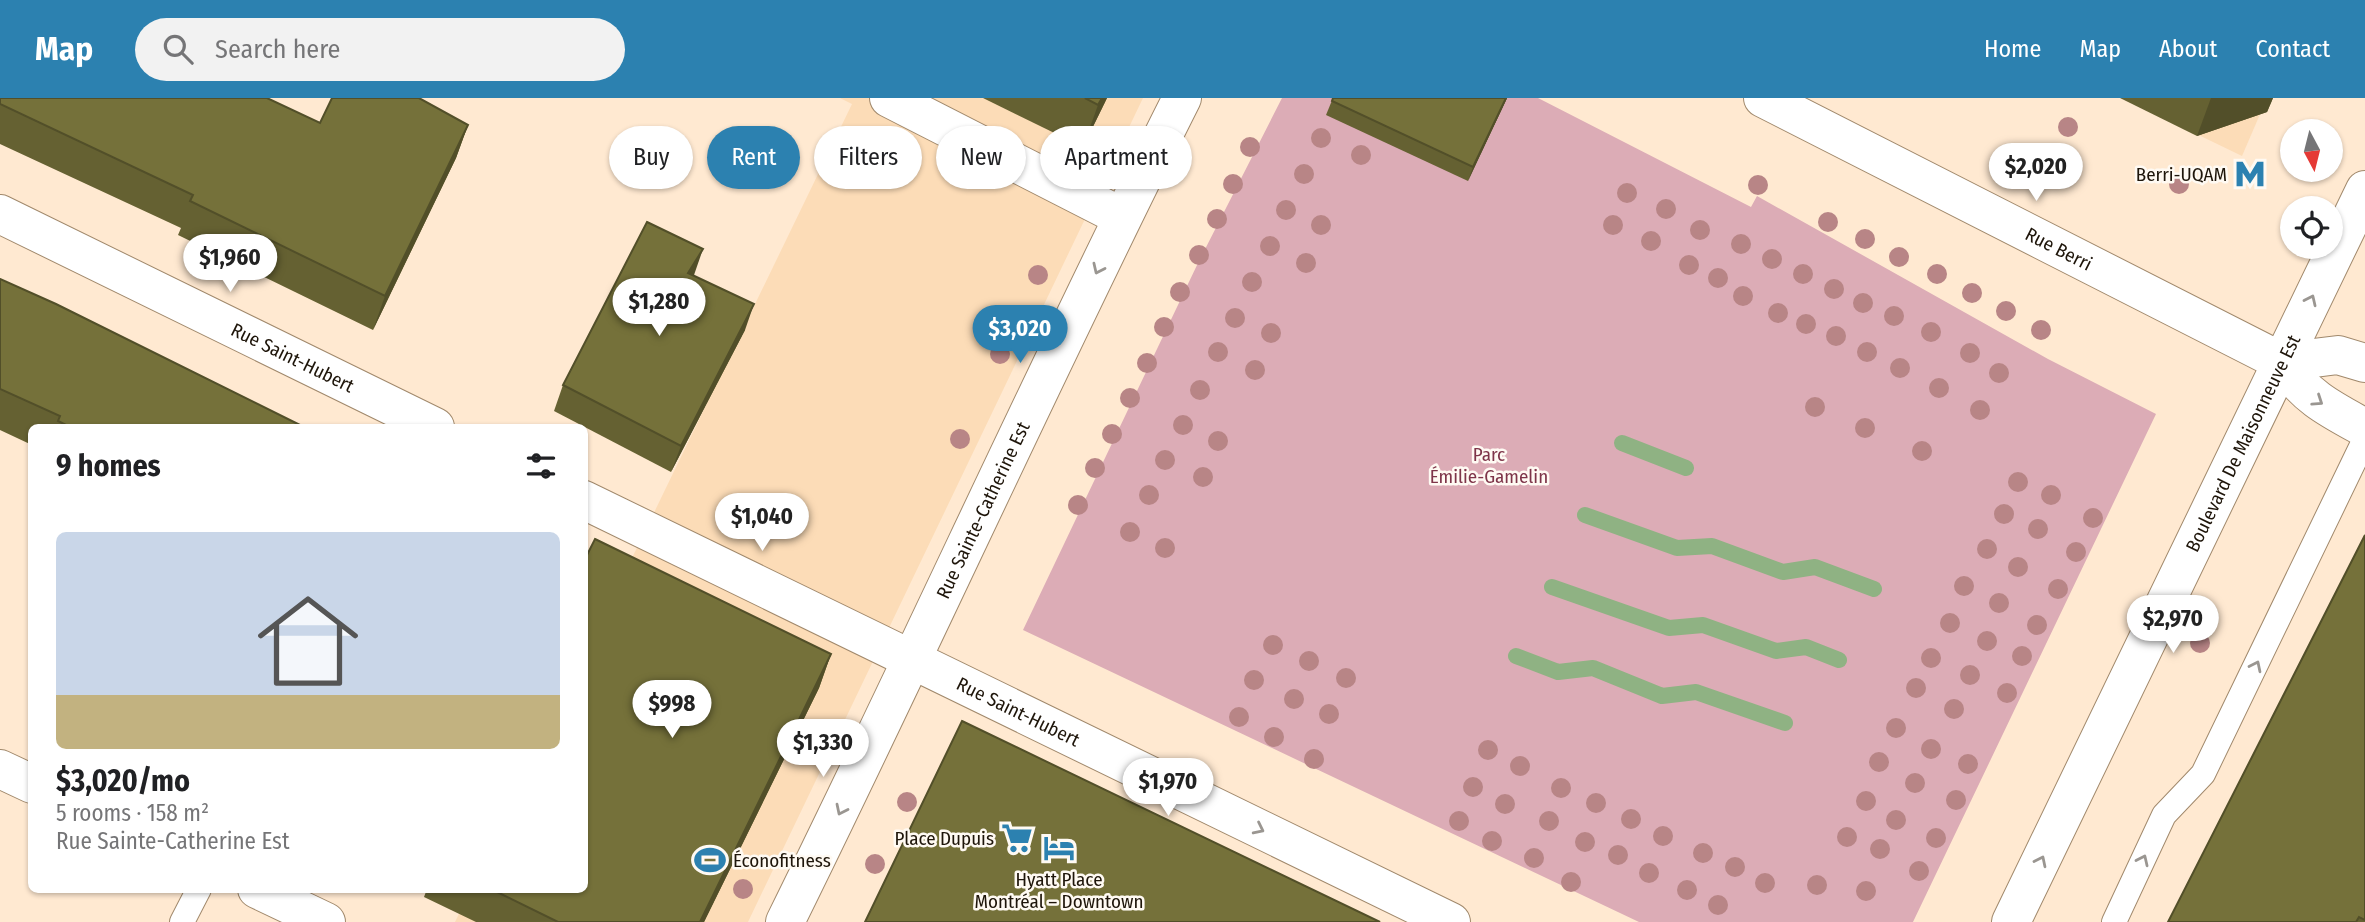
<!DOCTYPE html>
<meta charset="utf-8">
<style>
:root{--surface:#fff;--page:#f2f2f2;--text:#202124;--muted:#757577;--line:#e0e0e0;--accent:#2c81b0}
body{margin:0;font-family:"Fira Sans Condensed",sans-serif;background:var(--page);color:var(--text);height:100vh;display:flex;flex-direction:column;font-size:26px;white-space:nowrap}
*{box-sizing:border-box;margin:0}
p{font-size:23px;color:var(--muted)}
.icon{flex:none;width:38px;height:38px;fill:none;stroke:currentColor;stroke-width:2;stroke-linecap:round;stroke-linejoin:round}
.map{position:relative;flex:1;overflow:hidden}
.side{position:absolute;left:28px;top:326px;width:560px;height:469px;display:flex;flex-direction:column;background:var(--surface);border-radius:10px;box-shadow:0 2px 5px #0004}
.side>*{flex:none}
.banner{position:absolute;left:609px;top:28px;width:665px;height:63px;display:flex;gap:14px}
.needle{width:46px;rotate:173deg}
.fabs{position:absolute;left:2280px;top:21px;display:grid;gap:14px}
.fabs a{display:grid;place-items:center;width:63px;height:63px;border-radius:50%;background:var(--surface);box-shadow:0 2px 5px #0004;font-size:35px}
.price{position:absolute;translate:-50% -60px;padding:0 16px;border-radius:24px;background:#fff;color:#222;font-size:23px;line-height:46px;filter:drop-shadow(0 2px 4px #0008)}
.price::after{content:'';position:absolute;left:50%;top:42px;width:21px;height:16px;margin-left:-10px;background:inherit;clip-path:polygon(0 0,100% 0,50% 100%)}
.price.selected{background:var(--accent);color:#fff}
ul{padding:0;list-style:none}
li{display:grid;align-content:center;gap:14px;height:371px;padding:0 28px}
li+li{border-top:2px solid var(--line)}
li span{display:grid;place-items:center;height:217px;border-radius:10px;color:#555}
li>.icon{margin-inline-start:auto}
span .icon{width:126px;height:126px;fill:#fffc;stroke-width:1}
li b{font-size:30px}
h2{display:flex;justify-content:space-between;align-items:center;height:84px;padding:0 28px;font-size:30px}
.tag{padding:0 24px;border-radius:32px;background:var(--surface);box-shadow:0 2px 5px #0004;font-size:24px;line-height:63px}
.tag.selected{background:var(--accent);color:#fff}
header{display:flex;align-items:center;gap:42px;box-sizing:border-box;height:98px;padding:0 35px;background:var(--accent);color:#fff}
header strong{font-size:33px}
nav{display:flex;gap:38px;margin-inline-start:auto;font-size:24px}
.search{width:490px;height:63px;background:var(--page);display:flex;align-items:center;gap:18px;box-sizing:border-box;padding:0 24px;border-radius:38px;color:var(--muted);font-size:26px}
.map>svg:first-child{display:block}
.built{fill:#fcdcb7}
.green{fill:#dcacb6}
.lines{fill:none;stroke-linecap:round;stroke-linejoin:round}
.stream{stroke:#8fb283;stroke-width:16}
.service-casing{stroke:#a1896c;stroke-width:26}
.minor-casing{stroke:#a1896c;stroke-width:40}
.tertiary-casing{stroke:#a1896c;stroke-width:40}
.service{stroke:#fff;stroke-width:24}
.minor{stroke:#fff;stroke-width:38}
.tertiary{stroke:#fff;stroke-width:38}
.tree{fill:#b88586}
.wall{fill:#656132}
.shaded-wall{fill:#524f29}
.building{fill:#75713a;stroke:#524f29;stroke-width:2}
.oneway{stroke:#9a9691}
.labels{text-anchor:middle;stroke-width:5;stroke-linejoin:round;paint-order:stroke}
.poi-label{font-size:19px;fill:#1e150a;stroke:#fffaf3;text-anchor:end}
.street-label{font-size:19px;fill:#1e150a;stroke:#fffaf3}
.park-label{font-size:19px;fill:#7e3449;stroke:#fffaf3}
</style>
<header>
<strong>Map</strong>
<div class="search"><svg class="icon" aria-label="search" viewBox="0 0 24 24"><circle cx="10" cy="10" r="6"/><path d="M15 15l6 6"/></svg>Search here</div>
<nav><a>Home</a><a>Map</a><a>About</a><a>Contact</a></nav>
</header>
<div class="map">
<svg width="2365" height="824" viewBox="0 0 2365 824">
<rect width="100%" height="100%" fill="#ffe9d1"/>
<g class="built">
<path d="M840 0H1143L748 824H455L471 791H584L585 557 852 6Z"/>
<path d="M2122 0H2267L2242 58Z"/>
</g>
<path class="green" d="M1282 0H1538L1751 109 1757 98 2048 261 2156 316 1913 824H1639L1023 532 1198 165Z"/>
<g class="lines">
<g class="stream">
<path d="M1622 345 1686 370"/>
<path d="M1585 417 1677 450 1712 448 1783 474 1815 469 1874 491"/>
<path d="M1552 489 1669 530 1703 527 1776 553 1806 549 1839 562"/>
<path d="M1516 558 1558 574 1593 570 1662 598 1696 594 1785 625"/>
</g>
<defs>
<g id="service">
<path d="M182 824 199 791"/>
<path d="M2114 824 2164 717 2203 676 2365 341"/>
</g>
<g id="minor">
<path d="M889 0 1122 119"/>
<path id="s1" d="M0 116 435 329"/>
<path id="s2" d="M584 402 1451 824"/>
<path d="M0 671 32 686"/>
<path d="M257 791 326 824"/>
</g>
<g id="tertiary">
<path id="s3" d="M1763 0 2282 264C2306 299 2328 310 2365 330"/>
<path d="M2282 264 2338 257 2365 265"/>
<path id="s4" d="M785 824C920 551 1045 272 1182 0"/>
<path id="s5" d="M2011 824 2365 92"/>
</g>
</defs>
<use href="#service" class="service-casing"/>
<use href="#minor" class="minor-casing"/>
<use href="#tertiary" class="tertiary-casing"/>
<use href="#service" class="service"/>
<use href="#minor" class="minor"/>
<use href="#tertiary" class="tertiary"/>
</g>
<g class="tree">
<circle cx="2068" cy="29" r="10"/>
<circle cx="1321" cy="40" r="10"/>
<circle cx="1250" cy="49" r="10"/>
<circle cx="1361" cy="57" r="10"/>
<circle cx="1304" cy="76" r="10"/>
<circle cx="1233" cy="86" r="10"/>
<circle cx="2179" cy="86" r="10"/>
<circle cx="1758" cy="87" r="10"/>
<circle cx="1627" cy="95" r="10"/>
<circle cx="1666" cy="111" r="10"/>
<circle cx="1286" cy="112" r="10"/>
<circle cx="1217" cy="121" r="10"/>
<circle cx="1828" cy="124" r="10"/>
<circle cx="1321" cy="127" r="10"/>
<circle cx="1613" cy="127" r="10"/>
<circle cx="1700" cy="132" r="10"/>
<circle cx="1865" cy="141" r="10"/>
<circle cx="1651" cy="143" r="10"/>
<circle cx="1741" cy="146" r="10"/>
<circle cx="1270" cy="148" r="10"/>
<circle cx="1199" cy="157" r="10"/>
<circle cx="1899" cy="159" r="10"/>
<circle cx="1772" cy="161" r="10"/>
<circle cx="1306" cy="165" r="10"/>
<circle cx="1689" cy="167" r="10"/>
<circle cx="1803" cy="176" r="10"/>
<circle cx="1937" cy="176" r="10"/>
<circle cx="1038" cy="177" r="10"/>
<circle cx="1718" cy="180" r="10"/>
<circle cx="1252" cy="184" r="10"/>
<circle cx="1834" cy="191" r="10"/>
<circle cx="1180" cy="194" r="10"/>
<circle cx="1972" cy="195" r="10"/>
<circle cx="1743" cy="198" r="10"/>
<circle cx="1863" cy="205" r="10"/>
<circle cx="2006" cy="213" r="10"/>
<circle cx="1778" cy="215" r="10"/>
<circle cx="1894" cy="218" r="10"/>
<circle cx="1235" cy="220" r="10"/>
<circle cx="1806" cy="226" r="10"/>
<circle cx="1164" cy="229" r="10"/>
<circle cx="2041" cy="232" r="10"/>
<circle cx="1931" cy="234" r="10"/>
<circle cx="1271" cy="235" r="10"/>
<circle cx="1836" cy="238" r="10"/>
<circle cx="1218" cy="254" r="10"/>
<circle cx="1867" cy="254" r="10"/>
<circle cx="1970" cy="255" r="10"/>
<circle cx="1000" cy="256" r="10"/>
<circle cx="1147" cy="265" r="10"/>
<circle cx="1900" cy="270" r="10"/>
<circle cx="1255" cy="272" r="10"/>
<circle cx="1999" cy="275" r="10"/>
<circle cx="1939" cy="290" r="10"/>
<circle cx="1200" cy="292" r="10"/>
<circle cx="1130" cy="300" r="10"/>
<circle cx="1815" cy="309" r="10"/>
<circle cx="1980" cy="312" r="10"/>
<circle cx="1183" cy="327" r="10"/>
<circle cx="1865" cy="330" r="10"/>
<circle cx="1112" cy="336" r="10"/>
<circle cx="960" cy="341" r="10"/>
<circle cx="1218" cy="343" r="10"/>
<circle cx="1922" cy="353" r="10"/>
<circle cx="1165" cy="362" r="10"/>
<circle cx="1095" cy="370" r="10"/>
<circle cx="1203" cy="379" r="10"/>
<circle cx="2018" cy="384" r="10"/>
<circle cx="1149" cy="397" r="10"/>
<circle cx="2051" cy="397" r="10"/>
<circle cx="1078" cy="407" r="10"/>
<circle cx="2004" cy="416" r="10"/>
<circle cx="2093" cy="420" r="10"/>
<circle cx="2038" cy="431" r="10"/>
<circle cx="1130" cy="434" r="10"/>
<circle cx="1165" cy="450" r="10"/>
<circle cx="1987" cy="451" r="10"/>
<circle cx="2076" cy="454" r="10"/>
<circle cx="2018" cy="469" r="10"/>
<circle cx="1964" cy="488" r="10"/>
<circle cx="2058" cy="491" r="10"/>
<circle cx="1999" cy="505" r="10"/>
<circle cx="1950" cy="525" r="10"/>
<circle cx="2037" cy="527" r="10"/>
<circle cx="1987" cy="543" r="10"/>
<circle cx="2200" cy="545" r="10"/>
<circle cx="1273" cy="547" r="10"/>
<circle cx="2022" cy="558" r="10"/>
<circle cx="1931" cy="560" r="10"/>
<circle cx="1309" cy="563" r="10"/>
<circle cx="1970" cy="577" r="10"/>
<circle cx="1346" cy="580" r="10"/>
<circle cx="1254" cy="582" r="10"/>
<circle cx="1916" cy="590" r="10"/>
<circle cx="2007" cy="595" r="10"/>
<circle cx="1294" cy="601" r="10"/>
<circle cx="1954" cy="611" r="10"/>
<circle cx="1329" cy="616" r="10"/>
<circle cx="1239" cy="619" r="10"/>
<circle cx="1896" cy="630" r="10"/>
<circle cx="1274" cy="639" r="10"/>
<circle cx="1931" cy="651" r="10"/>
<circle cx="1488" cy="652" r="10"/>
<circle cx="1314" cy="661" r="10"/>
<circle cx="1879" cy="664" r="10"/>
<circle cx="1968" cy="666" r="10"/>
<circle cx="1520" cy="668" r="10"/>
<circle cx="1915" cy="685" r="10"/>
<circle cx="1473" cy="689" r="10"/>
<circle cx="1561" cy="690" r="10"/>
<circle cx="1956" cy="702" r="10"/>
<circle cx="1866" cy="703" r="10"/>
<circle cx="907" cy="704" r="10"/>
<circle cx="1596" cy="705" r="10"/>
<circle cx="1505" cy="706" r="10"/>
<circle cx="1631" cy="721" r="10"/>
<circle cx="1896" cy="722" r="10"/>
<circle cx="1459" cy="723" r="10"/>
<circle cx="1549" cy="723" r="10"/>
<circle cx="1663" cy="738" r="10"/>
<circle cx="1847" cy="739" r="10"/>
<circle cx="1936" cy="740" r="10"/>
<circle cx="1492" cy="743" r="10"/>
<circle cx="1585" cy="744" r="10"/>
<circle cx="1880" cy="751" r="10"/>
<circle cx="1703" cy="755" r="10"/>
<circle cx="1618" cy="757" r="10"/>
<circle cx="1534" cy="760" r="10"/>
<circle cx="875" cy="766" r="10"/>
<circle cx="1735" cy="769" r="10"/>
<circle cx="1919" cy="773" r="10"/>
<circle cx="1649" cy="775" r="10"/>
<circle cx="1571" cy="784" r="10"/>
<circle cx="1765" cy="785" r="10"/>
<circle cx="1817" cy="787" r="10"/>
<circle cx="743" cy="791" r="10"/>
<circle cx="1687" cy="792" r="10"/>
<circle cx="1866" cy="793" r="10"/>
<circle cx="1718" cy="807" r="10"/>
</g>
<g class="wall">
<path d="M0 0 320 25 468 27 456 60 373 232 178 137 181 130 0 46Z"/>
<path d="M983 0H1107L1083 49Z"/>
<path d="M1333 0H1507L1468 83 1326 17Z"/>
<path d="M2120 0H2273L2267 14 2197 38Z"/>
<path d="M693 178 745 232 671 374 554 313 563 287Z"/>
<path d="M0 181 304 329H32V347L0 332Z"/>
<path d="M2365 437V824H2168Z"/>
<path d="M831 556 819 590 704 824H476L424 799 427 791H584Z"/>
</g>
<g class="shaded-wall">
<path d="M1102 0H1107L1083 49 1098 7Z"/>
<path d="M1506 0H1507L1468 83 1473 69Z"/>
<path d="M2211 0H2273L2267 14 2197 38Z"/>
<path d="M468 27 456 60 373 232 385 198Z"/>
<path d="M703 151 694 177 679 201 688 175Z"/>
<path d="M754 206 745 232 671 374 681 348Z"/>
<path d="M831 556 819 590 704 824H700Z"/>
</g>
<g class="building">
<path d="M0 0H267L320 25 332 0H419L468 27 385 198 190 103 193 97 0 6Z"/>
<path d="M1085 0H1102L1098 7Z"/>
<path d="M1333 0H1506L1473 69 1332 3Z"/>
<path d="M647 124 703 151 688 175 754 206 681 348 563 287Z"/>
<path d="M0 181 56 206 304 329H70L58 323 60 318 0 291Z"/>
<path d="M2365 437V822L2359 819 2356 824H2168Z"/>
<path d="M595 441 831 556 700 824H558L491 791H584V463Z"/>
<path d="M962 623 1380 824H865Z"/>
</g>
<defs><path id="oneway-chevron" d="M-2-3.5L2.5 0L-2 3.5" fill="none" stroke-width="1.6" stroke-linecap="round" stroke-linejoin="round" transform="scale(1.75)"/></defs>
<g class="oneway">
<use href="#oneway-chevron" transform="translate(1098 171) rotate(115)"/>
<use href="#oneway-chevron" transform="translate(2311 202) rotate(-65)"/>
<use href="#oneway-chevron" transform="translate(2318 303) rotate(34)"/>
<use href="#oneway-chevron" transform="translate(2256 568) rotate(-64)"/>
<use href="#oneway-chevron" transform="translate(841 712) rotate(116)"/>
<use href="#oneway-chevron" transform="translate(1259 731) rotate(26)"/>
<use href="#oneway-chevron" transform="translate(2143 762) rotate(-65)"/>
<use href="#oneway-chevron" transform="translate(2041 763) rotate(-64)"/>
</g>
<defs>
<symbol id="metro-bare" viewBox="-9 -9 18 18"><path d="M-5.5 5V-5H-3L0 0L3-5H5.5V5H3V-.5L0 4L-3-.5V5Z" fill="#2c81b0" stroke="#fffaf3" stroke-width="2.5" paint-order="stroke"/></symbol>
<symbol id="supermarket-bare" viewBox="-9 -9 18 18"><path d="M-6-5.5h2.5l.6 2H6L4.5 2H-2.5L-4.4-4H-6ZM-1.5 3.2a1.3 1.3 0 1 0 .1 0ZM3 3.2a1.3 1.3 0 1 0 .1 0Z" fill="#2c81b0" stroke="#fffaf3" stroke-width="2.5" paint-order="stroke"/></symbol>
<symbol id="hotel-bare" viewBox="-9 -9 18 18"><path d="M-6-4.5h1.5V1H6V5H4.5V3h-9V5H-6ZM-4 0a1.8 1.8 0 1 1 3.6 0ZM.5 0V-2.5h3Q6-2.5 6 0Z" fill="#2c81b0" stroke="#fffaf3" stroke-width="2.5" paint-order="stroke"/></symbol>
<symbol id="stadium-bare" viewBox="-9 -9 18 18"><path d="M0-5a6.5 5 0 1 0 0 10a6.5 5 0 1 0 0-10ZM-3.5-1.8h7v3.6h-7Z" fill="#2c81b0" stroke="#fffaf3" stroke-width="2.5" paint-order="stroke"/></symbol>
</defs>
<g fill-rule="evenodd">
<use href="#metro-bare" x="2228" y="54" width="44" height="44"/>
<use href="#supermarket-bare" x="995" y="718" width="44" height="44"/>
<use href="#hotel-bare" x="1037" y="728" width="44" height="44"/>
<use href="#stadium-bare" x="688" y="740" width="44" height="44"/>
</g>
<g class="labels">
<g class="poi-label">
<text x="2227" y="83">Berri-UQAM</text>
<text x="994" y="747">Place Dupuis</text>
<text x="733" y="769" text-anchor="start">Éconofitness</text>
<text x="1059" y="788" text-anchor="middle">Hyatt Place<tspan x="1059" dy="22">Montréal – Downtown</tspan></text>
</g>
<g class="street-label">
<text dy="7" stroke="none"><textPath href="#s3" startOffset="332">Rue Berri</textPath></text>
<text dy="7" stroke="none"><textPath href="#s1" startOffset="326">Rue Saint-Hubert</textPath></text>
<text dy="7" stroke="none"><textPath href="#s5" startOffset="532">Boulevard De Maisonneuve Est</textPath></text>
<text dy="7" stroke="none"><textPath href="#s4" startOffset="457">Rue Sainte-Catherine Est</textPath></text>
<text dy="7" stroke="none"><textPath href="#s2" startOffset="483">Rue Saint-Hubert</textPath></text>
</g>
<g class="park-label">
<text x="1489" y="363">Parc<tspan x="1489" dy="22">Émilie-Gamelin</tspan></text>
</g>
</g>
</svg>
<div class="fabs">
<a><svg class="needle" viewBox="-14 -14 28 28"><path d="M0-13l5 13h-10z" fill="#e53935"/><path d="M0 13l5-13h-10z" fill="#757577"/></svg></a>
<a><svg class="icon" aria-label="locate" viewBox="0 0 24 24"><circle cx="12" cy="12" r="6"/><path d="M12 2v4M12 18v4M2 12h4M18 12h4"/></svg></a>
</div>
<b class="price" style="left:2036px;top:105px">$2,020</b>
<b class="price" style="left:230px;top:196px">$1,960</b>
<b class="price" style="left:659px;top:240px">$1,280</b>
<b class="price selected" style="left:1020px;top:267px">$3,020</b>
<b class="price" style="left:762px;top:455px">$1,040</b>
<b class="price" style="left:2173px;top:557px">$2,970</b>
<b class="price" style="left:672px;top:642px">$998</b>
<b class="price" style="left:823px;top:681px">$1,330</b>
<b class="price" style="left:1168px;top:720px">$1,970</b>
<div class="banner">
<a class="tag">Buy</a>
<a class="tag selected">Rent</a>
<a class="tag">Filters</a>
<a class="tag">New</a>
<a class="tag">Apartment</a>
</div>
<section class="side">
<h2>9 homes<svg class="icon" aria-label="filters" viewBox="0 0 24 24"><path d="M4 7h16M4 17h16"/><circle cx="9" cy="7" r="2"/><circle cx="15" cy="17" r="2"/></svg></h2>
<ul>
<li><span style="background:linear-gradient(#c9d6e8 75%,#c2b280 0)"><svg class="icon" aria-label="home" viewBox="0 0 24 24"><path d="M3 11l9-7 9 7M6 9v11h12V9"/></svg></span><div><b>$3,020/mo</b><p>5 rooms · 158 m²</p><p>Rue Sainte-Catherine Est</p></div></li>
</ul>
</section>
</div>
